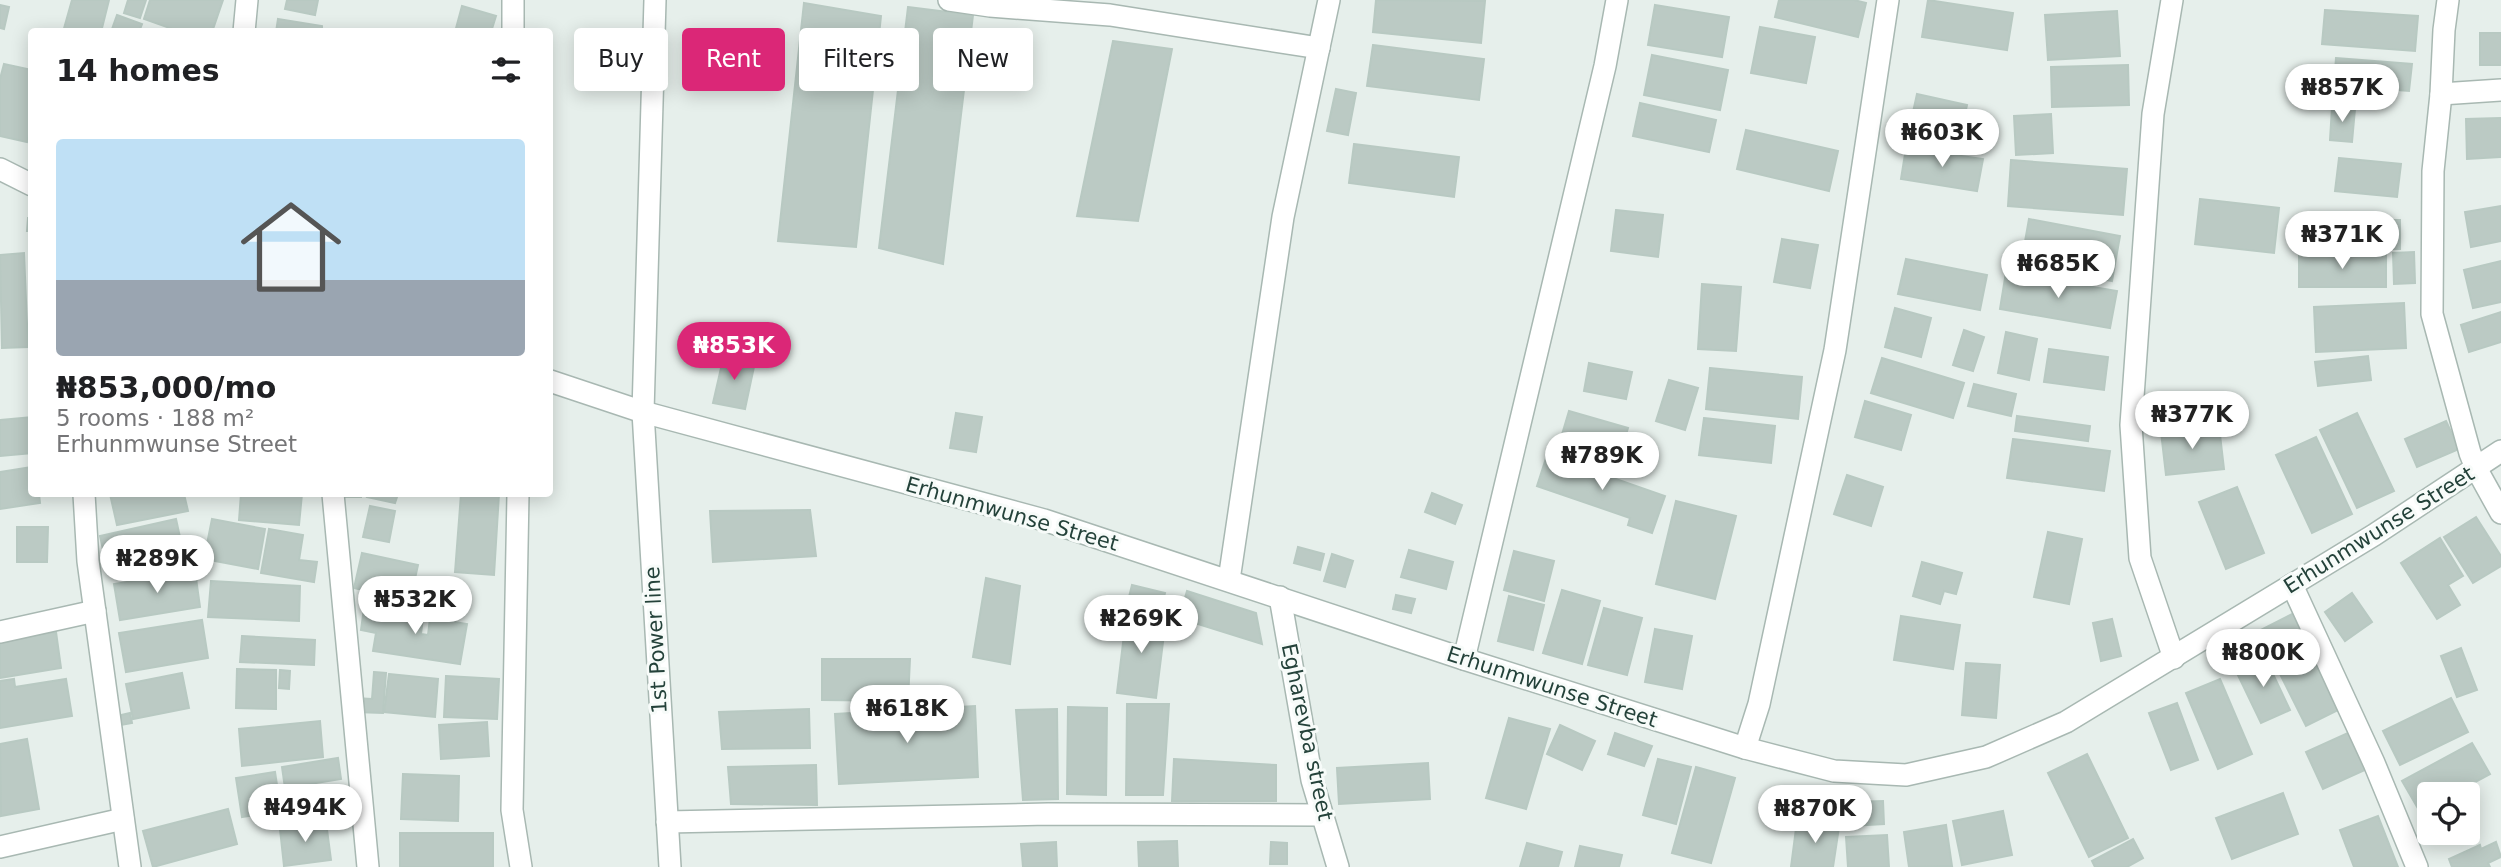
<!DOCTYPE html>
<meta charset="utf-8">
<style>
:root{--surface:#fff;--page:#f2f2f2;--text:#202124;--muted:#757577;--accent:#db2777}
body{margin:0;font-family:"DejaVu Sans",sans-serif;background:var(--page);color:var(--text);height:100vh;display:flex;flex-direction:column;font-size:26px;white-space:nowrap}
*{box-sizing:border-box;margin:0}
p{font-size:23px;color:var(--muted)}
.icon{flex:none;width:38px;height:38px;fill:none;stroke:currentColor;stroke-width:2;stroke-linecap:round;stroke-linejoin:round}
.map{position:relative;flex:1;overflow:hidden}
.drawer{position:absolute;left:28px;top:28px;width:525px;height:469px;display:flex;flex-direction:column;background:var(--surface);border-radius:7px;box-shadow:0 4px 18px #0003}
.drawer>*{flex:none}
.guide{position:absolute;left:574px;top:28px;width:665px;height:63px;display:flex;gap:14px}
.buttons{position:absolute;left:2417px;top:782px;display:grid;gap:14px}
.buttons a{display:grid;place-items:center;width:63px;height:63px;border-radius:7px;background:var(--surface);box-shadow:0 4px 18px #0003;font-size:35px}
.price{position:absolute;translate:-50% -60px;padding:0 16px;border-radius:24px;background:#fff;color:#222;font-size:23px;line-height:46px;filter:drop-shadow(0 2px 4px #0008)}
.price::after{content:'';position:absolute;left:50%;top:42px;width:21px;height:16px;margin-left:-10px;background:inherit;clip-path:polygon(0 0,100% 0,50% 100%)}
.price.current{background:var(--accent);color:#fff}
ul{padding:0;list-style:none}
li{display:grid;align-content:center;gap:14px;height:371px;padding:0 28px}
li span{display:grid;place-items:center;height:217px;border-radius:7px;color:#555}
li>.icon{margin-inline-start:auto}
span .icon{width:126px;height:126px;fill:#fffc;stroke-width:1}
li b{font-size:30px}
h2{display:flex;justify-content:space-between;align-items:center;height:84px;padding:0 28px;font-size:30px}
.pill{padding:0 24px;border-radius:7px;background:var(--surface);box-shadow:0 4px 18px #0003;font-size:24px;line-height:63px}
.pill.current{background:var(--accent);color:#fff}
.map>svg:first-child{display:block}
.building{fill:#bbcac4;stroke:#b8c9c2;stroke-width:2}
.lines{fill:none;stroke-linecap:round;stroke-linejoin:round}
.minor-casing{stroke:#a8b8b2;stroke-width:24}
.minor{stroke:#fff;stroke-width:21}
.labels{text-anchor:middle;stroke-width:6;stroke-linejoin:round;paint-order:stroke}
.street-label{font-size:21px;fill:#24423a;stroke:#f7fbf9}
</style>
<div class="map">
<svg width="2501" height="867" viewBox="0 0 2501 867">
<rect width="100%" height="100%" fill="#e6efeb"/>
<g class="building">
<path d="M72 0H109L101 32H63Z"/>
<path d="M128 0H146L140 18 124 13Z"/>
<path d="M150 0H223L212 32H181L144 19Z"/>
<path d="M287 0H318L315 15 285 9Z"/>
<path d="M1376 0 1485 1 1481 43 1373 32Z"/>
<path d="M1779 0H1854L1866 3 1858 37 1775 17Z"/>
<path d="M1928 0 2013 13 2007 50 1922 37Z"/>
<path d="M804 3 881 16 856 247 778 241Z"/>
<path d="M0 5 9 7 4 29 0 28Z"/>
<path d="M1655 5 1729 17 1722 57 1648 45Z"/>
<path d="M462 6 496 16 491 32H455Z"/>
<path d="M908 7 973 15 943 264 879 248Z"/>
<path d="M2325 10 2418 16 2415 51 2322 44Z"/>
<path d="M2117 11 2120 56 2048 60 2045 15Z"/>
<path d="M117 15 142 24 139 32H111Z"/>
<path d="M278 19 322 26V32H276Z"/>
<path d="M1760 27 1815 37 1806 83 1751 73Z"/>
<rect x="2480" y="33" width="21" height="32"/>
<path d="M1113 41 1172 49 1138 221 1077 216Z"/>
<path d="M1373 45 1484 59 1479 100 1367 86Z"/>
<path d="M1652 55 1728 70 1720 110 1644 95Z"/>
<path d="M2336 58 2412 64 2409 91 2334 85Z"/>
<path d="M4 64 32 70V124L27 142 0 136V79Z"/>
<path d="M2128 65 2129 105 2052 107 2051 67Z"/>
<path d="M1336 89 1356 93 1348 135 1327 131Z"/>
<path d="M1917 94 1967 105 1958 146 1908 135Z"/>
<path d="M1640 103 1716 120 1709 152 1633 136Z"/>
<path d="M2332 107 2355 109 2352 142 2330 140Z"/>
<path d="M2051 114 2053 153 2016 155 2014 116Z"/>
<path d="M2501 118V157L2467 159 2466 119Z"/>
<path d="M1746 130 1838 151 1829 191 1737 169Z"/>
<path d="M1354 144 1459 157 1454 197 1349 183Z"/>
<path d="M1906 148 1983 159 1977 191 1901 179Z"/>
<path d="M2339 158 2401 164 2397 197 2335 191Z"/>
<path d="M2011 160 2127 169 2123 215 2008 206Z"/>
<path d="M2200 199 2279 208 2274 253 2195 244Z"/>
<path d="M2501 206V241L2471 247 2465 212Z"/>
<path d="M1616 210 1663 215 1658 257 1611 251Z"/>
<path d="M28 218H32V231H27Z"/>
<path d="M2029 219 2120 236 2112 281 2021 264Z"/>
<rect x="2341" y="220" width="59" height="29"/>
<path d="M1782 239 1818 245 1810 288 1774 282Z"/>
<path d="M2414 252 2415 283 2394 284 2393 253Z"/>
<path d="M24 253 28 347 2 348 0 255Z"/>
<rect x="2299" y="255" width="87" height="32"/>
<path d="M1906 259 1987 275 1980 310 1898 294Z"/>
<path d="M2501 261V302L2473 308 2464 270Z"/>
<path d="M2006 272 2117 291 2110 328 2000 309Z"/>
<path d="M1702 284 1741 287 1736 351 1698 349Z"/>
<path d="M2404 303 2406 348 2316 352 2314 307Z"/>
<path d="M1895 308 1931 318 1921 357 1885 347Z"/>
<path d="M2501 312V342L2469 352 2461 325Z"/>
<path d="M1964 330 1984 337 1973 371 1953 365Z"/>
<path d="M2006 332 2037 339 2029 380 1998 373Z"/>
<path d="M2049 349 2108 357 2104 390 2044 382Z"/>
<path d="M724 355 755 362 745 409 713 403Z"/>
<path d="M2368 356 2371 380 2318 386 2315 362Z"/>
<path d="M1882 358 1964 383 1953 418 1871 393Z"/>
<path d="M1589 363 1632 372 1626 399 1584 391Z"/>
<path d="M1710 368 1802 377 1798 419 1706 409Z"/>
<path d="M1669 380 1698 388 1685 430 1656 421Z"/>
<path d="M1974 384 2016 394 2011 416 1968 406Z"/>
<path d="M1865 401 1911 415 1901 450 1855 437Z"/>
<path d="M1569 411 1628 428 1617 465 1558 448Z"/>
<path d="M956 413 982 417 976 452 950 448Z"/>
<path d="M2357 413 2394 491 2357 508 2320 430Z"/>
<path d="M2017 416 2090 426 2088 441 2015 431Z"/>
<path d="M32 417V453L0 456V420Z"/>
<path d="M1704 418 1775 426 1771 463 1699 455Z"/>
<path d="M2446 421 2459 449 2417 467 2405 439Z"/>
<path d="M2219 426 2224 469 2166 475 2161 432Z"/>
<path d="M2316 437 2352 514 2312 533 2276 455Z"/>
<path d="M2013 439 2110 451 2104 491 2007 478Z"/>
<path d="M1547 455 1665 496 1652 533 1628 525 1630 518 1537 486Z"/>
<path d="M32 467V494H39L40 503 0 509V472Z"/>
<path d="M1847 475 1883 487 1871 526 1834 514Z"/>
<path d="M2237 487 2264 553 2226 569 2199 502Z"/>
<path d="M1432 493 1462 505 1455 524 1425 512Z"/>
<path d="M110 494H184L188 511 117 525Z"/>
<path d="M241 494H302L299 525 239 520Z"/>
<rect x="341" y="494" width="20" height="3"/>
<path d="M368 494H398L395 503 367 497Z"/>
<path d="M461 494H499L494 575 455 572Z"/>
<path d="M1676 501 1736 516 1715 599 1656 584Z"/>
<path d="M370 506 395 511 389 542 363 537Z"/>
<path d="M810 510 816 556 713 562 710 511Z"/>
<path d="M2476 517 2501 556V566L2473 583 2444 537Z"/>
<path d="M176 519 183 551 107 568 100 536Z"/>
<path d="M212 519 265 529 258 569 204 559Z"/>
<path d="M17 527H48L47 562H17Z"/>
<path d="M269 529 303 535 299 560 317 562 314 582 261 573Z"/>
<path d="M2048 532 2082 539 2069 604 2034 597Z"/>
<path d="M2440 538 2463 576 2448 585 2460 605 2437 619 2401 563Z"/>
<path d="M1298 547 1324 554 1320 570 1294 563Z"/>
<path d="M1409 550 1453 562 1446 589 1401 577Z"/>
<path d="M1514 551 1554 561 1544 601 1504 590Z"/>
<path d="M362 553 418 565 410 601 354 588Z"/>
<path d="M1332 554 1353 561 1345 587 1324 581Z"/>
<path d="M1922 562 1962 573 1956 594 1944 591 1940 604 1913 596Z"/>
<path d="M195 571 200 607 120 620 114 584Z"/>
<path d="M986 578 1020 586 1010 664 973 657Z"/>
<path d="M211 581 300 586 299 621 208 617Z"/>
<path d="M1132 585 1165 593 1160 613 1127 605Z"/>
<path d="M1562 590 1600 601 1582 664 1543 653Z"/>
<path d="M1187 591 1256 613 1262 644 1179 618Z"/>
<path d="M2352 593 2372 622 2345 641 2325 612Z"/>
<path d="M1396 595 1415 599 1411 613 1393 609Z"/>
<path d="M1509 596 1544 605 1533 650 1498 641Z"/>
<path d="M364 608 423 618 421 634 428 635 430 618 467 624 460 664 373 651 376 633 361 630Z"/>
<path d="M1604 608 1642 618 1627 675 1588 665Z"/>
<path d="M1127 610 1166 618 1156 698 1117 693Z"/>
<path d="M2298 611 2306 627 2266 648 2257 632Z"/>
<path d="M1901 616 1960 625 1953 669 1894 660Z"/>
<path d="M2112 619 2121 656 2101 661 2093 623Z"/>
<path d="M202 620 208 658 126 672 119 633Z"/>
<path d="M1655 629 1692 636 1682 689 1645 682Z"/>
<path d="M56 632 61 668 0 678V641Z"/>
<path d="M242 636 315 640 314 665 240 662Z"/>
<path d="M2304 637 2340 709 2306 726 2270 654Z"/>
<path d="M2461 648 2477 690 2457 697 2441 656Z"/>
<path d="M2264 655 2290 710 2261 723 2235 669Z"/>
<path d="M822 659H910L908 701 822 700Z"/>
<path d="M1966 663 2000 665 1996 718 1962 715Z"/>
<path d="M237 669 276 670V709L236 708Z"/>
<path d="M280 670 290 671 289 689 279 688Z"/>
<path d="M374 672 386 673 383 713 355 712 356 698 372 699Z"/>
<path d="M182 673 189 708 133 719 126 684Z"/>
<path d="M389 674 438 679 435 717 384 712Z"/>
<path d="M446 676 499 679 497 719 444 717Z"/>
<path d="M14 679 15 687 66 679 72 716 0 728V681Z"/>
<path d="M2220 679 2252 754 2218 769 2186 693Z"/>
<path d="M2451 698 2468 732 2400 765 2383 731Z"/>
<path d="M2177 703 2198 760 2171 770 2149 713Z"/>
<path d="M1127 704H1169L1163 795H1126Z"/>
<path d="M975 706 978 777 839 784 835 714Z"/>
<path d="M1068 707 1107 708 1106 795 1067 794Z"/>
<path d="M809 709 810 748 722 749 719 712Z"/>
<path d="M1057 709 1058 799 1023 800 1016 710Z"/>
<path d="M130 713 132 723 120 725 117 716Z"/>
<path d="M1509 718 1550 729 1526 809 1486 798Z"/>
<path d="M320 721 323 757 242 766 239 729Z"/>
<path d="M487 722 489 756 441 759 439 725Z"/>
<path d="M1560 725 1595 741 1582 770 1547 754Z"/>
<path d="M2350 732 2367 769 2323 789 2306 752Z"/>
<path d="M1615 733 1652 746 1644 766 1608 754Z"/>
<path d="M27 739 39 809 1 816 0 744Z"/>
<path d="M2472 743 2490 774 2453 794H2429V807L2420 812 2402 781Z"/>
<path d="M2087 754 2128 838 2089 857 2048 773Z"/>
<path d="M338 758 341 779 285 788 282 767Z"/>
<path d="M1174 759 1276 765V801H1172Z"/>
<path d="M1658 759 1691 767 1676 824 1643 815Z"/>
<path d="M1428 763 1430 799 1339 804 1337 768Z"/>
<path d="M816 765 817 805 731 804 728 767Z"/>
<path d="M1696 767 1735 778 1711 863 1672 853Z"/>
<path d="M275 772 281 811 242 817 236 778Z"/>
<path d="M403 774 459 776 458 821 401 819Z"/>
<path d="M2283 793 2298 834 2232 859 2216 818Z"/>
<path d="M1883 801 1884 824 1851 826V802Z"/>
<path d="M228 809 237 844 153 867 143 831Z"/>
<path d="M2003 811 2012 855 1962 865 1953 821Z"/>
<path d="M2378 816 2398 867H2354L2340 830Z"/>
<path d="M1797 821 1839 827 1833 867H1791Z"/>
<path d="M326 822 331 860 284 866 280 829Z"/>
<path d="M1946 825 1952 866 1909 867 1904 832Z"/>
<rect x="400" y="833" width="93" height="34"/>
<path d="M1887 835 1889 867H1848L1846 837Z"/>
<path d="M2133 839 2143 858 2127 867H2095L2092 861Z"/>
<path d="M1177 841 1178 867H1139L1138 842Z"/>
<path d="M1056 842 1057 867H1023L1021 844Z"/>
<path d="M1271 842 1287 843V864H1270Z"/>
<path d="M2496 842 2501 857 2488 863 2490 867H2452L2449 859 2480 845 2481 849Z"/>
<path d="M1527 843 1562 852 1558 867H1520Z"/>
<path d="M1580 846 1622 855 1619 867H1575Z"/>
</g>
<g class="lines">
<defs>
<g id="minor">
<path d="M513 0V32"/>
<path d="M655 0 643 412 670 867"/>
<path d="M949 0 990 6 1110 15 1319 48"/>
<path d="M2172 0 2153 114 2131 425 2140 558 2174 658"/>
<path d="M2448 0 2444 30 2441 94 2433 171 2432 314 2470 453 2476 468 2501 513"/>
<path d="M244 32 247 0"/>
<path d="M2441 94 2501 90"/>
<path d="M0 169 32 185"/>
<path d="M550 381 643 412 1044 520 1464 659 1745 748 1834 771 1906 775 1986 757 2066 722 2374 535 2501 451"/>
<path d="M84 494 88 561 130 867"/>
<path d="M333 494 368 867"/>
<path d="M518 494 512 810 521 867"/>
<path d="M1229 580 1283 217 1329 0"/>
<path d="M2292 585 2374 763 2417 867"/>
<path d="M1280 597 1312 780 1338 867"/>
<path d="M0 632 95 611"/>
<path d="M1464 659 1605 66 1617 0"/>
<path d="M1745 748 1759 704 1835 350 1888 0"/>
<path d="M667 822 1048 814 1321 815"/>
<path d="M0 847 123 819"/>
</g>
</defs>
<use href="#minor" class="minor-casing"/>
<use href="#minor" class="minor"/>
</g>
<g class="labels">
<g class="street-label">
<text transform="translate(1012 514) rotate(16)" y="7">Erhunmwunse Street</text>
<text transform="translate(2379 530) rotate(-32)" y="7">Erhunmwunse Street</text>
<text transform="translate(656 640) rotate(-93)" y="7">1st Power line</text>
<text transform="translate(1552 687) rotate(18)" y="7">Erhunmwunse Street</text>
<text transform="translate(1307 732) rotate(78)" y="7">Egharevba street</text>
</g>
</g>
</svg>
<div class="buttons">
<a><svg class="icon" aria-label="locate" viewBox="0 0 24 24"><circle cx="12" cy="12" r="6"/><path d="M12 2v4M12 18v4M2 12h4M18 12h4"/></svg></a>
</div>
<b class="price" style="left:2342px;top:124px">₦857K</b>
<b class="price" style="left:1942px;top:169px">₦603K</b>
<b class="price" style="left:2342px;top:271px">₦371K</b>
<b class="price" style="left:2058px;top:300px">₦685K</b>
<b class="price current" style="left:734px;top:382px">₦853K</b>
<b class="price" style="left:2192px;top:451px">₦377K</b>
<b class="price" style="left:1602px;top:492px">₦789K</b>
<b class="price" style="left:157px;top:595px">₦289K</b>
<b class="price" style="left:415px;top:636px">₦532K</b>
<b class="price" style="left:1141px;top:655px">₦269K</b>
<b class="price" style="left:2263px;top:689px">₦800K</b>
<b class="price" style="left:907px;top:745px">₦618K</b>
<b class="price" style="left:305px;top:844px">₦494K</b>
<b class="price" style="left:1815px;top:845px">₦870K</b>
<div class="guide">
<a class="pill">Buy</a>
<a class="pill current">Rent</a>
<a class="pill">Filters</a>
<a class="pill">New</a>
</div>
<section class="drawer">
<h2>14 homes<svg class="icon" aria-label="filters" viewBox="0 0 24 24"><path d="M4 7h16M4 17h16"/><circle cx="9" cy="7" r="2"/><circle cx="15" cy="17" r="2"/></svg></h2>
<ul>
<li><span style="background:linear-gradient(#bfe0f5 65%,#9aa5b1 0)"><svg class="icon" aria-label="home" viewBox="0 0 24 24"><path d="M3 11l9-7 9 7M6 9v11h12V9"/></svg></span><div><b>₦853,000/mo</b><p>5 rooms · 188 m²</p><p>Erhunmwunse Street</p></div></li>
</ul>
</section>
</div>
